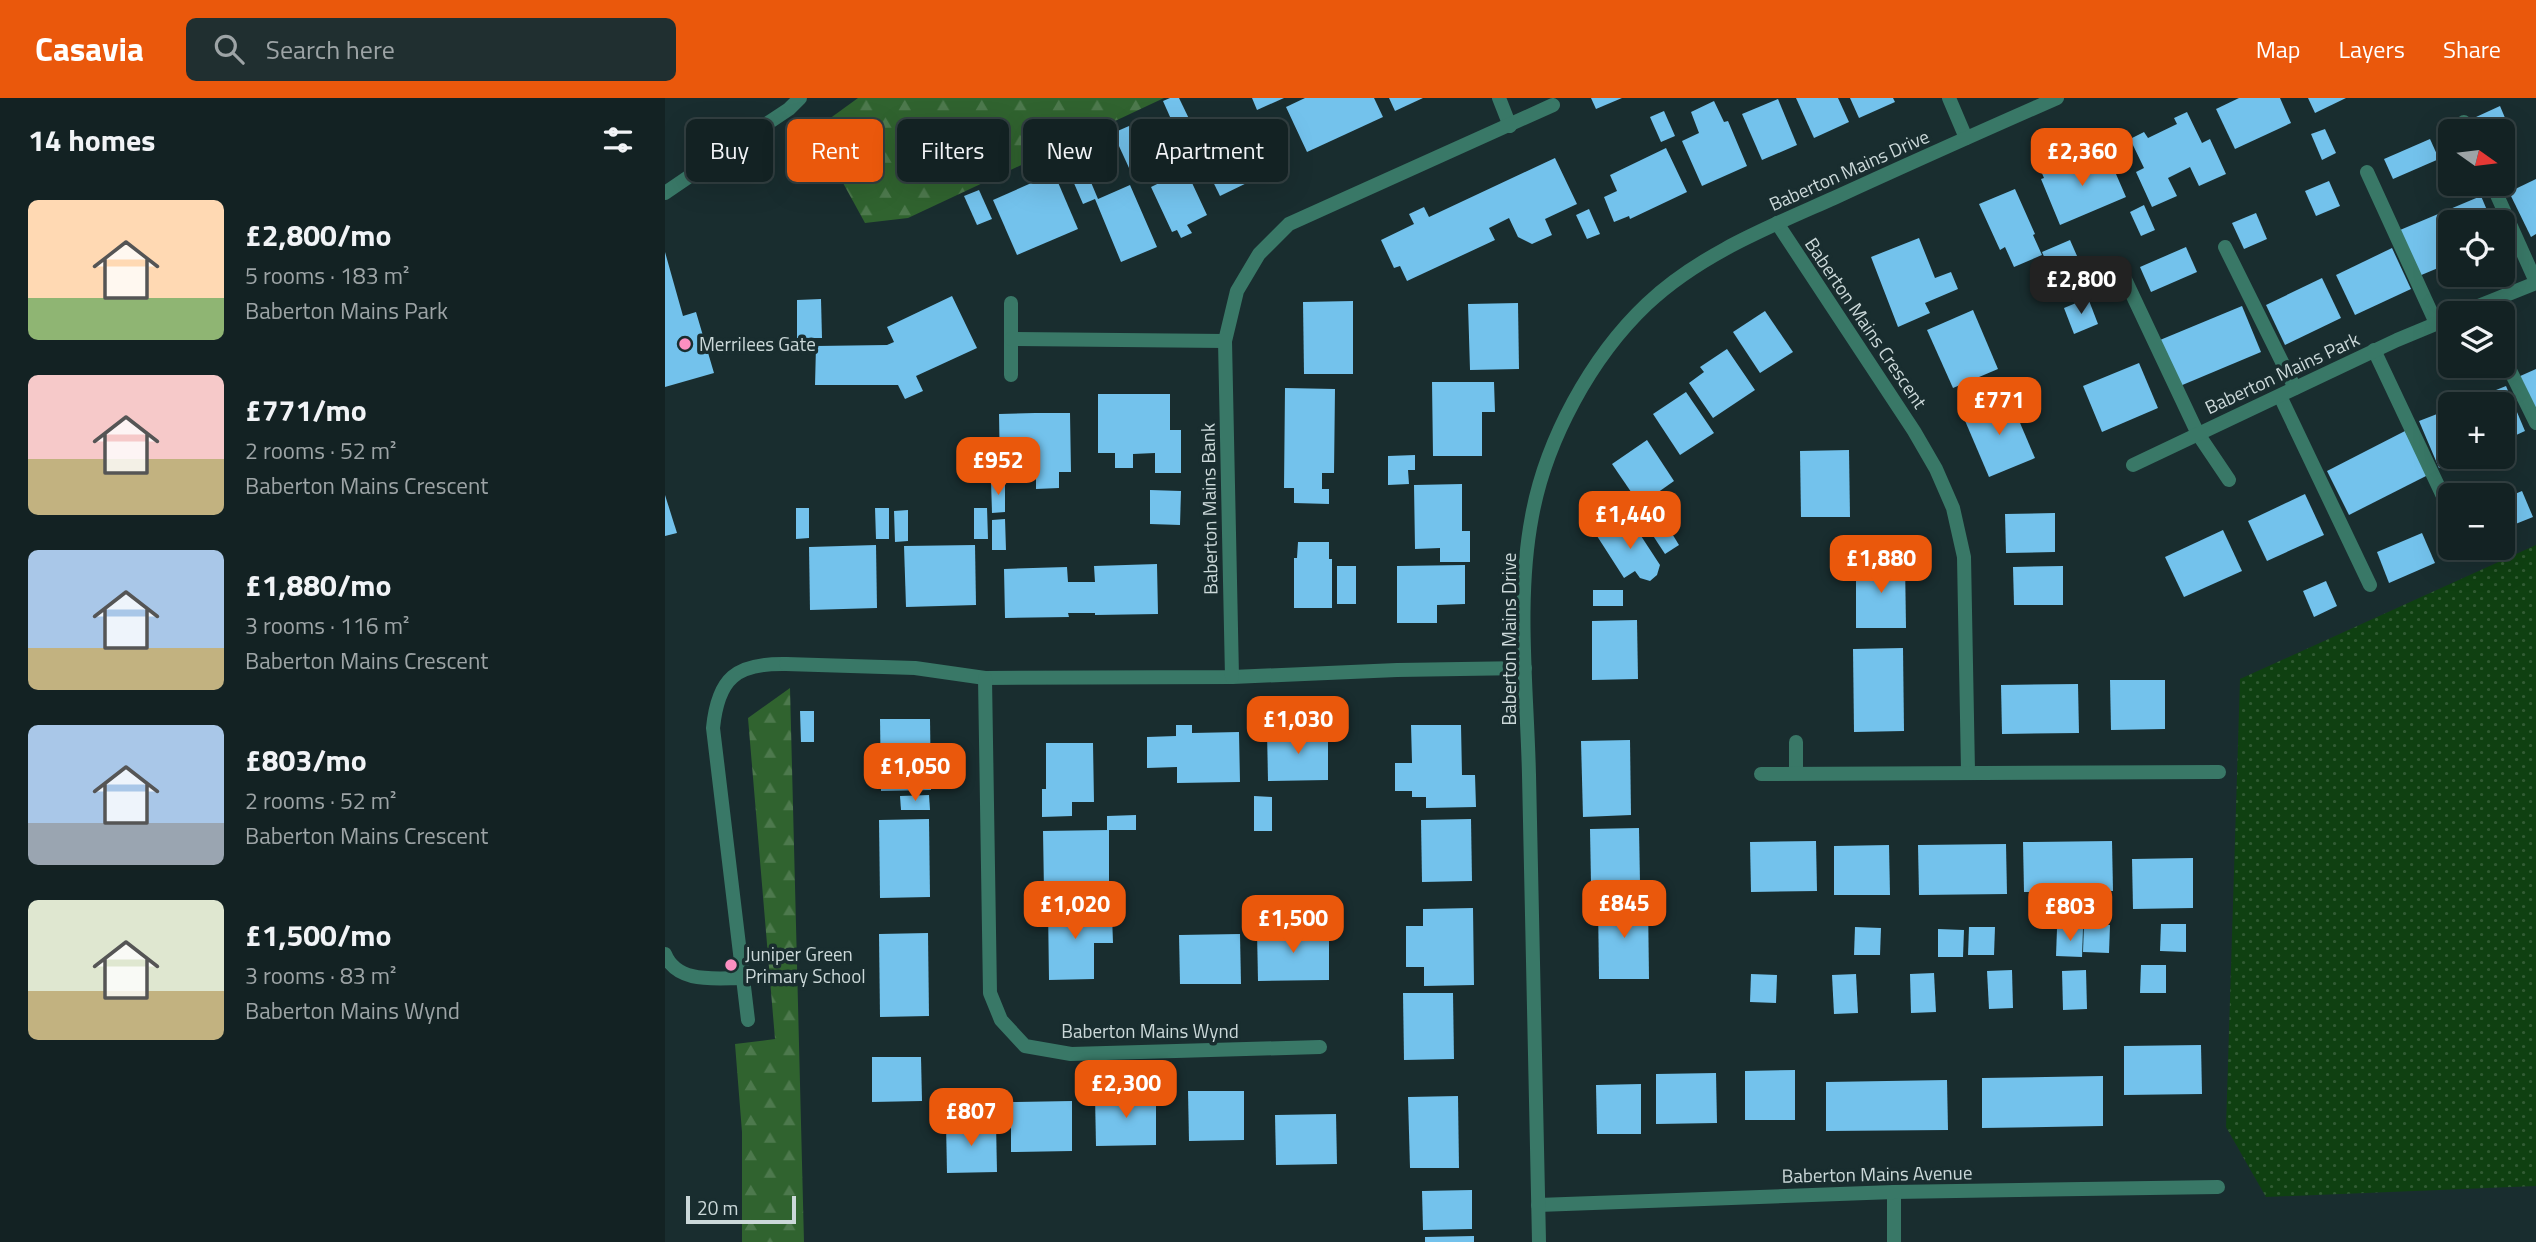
<!DOCTYPE html>
<meta charset="utf-8">
<style>
:root{--surface:#132223;--page:#202f30;--text:#f1f3f6;--muted:#9da4a6;--line:#323f41;--accent:#ea580c}
body{margin:0;font-family:"Titillium Web",sans-serif;background:var(--page);color:var(--text);height:100vh;display:flex;flex-direction:column;font-size:26px;white-space:nowrap}
*{box-sizing:border-box;margin:0}
p{font-size:23px;color:var(--muted)}
.icon{flex:none;width:38px;height:38px;fill:none;stroke:currentColor;stroke-width:2;stroke-linecap:round;stroke-linejoin:round}
.map{position:relative;flex:1;overflow:hidden}
.panel{display:flex;flex-direction:column;background:var(--surface);width:665px}
.panel>*{flex:none}
.guide{position:absolute;left:21px;top:21px;width:665px;height:63px;display:flex;gap:14px}
.needle{width:46px;rotate:104deg}
.fabs{position:absolute;left:1773px;top:21px;display:grid;gap:14px}
.fabs a{display:grid;place-items:center;width:77px;height:77px;border-radius:10px;background:var(--surface);box-shadow:0 7px 28px #0002,0 0 0 2px var(--line);font-size:35px}
.scale{position:absolute;left:21px;bottom:18px;width:110px;box-sizing:border-box;padding-left:7px;border:4px solid #cbd8d9;border-top:0;font-size:19px;line-height:24px;white-space:nowrap;color:#cbd8d9;-webkit-text-stroke:5px #192d2f;paint-order:stroke}
.price{position:absolute;translate:-50% -60px;padding:0 16px;border-radius:14px;background:var(--accent);color:#fff;font-size:23px;line-height:46px;filter:drop-shadow(0 2px 4px #0008)}
.price::after{content:'';position:absolute;left:50%;top:42px;width:21px;height:16px;margin-left:-10px;background:inherit;clip-path:polygon(0 0,100% 0,50% 100%)}
.price.active{background:#222;color:#fff}
ul{padding:0;list-style:none}
li{display:flex;align-items:center;gap:21px;height:175px;padding:0 28px}
li span{display:grid;place-items:center;flex:none;width:196px;height:140px;border-radius:10px;color:#555}
li>.icon{margin-inline-start:auto}
span .icon{width:84px;height:84px;fill:#fffc;stroke-width:1}
li b{font-size:30px}
h2{display:flex;justify-content:space-between;align-items:center;height:84px;padding:0 28px;font-size:30px}
.pill{padding:0 24px;border-radius:10px;background:var(--surface);box-shadow:0 7px 28px #0002,0 0 0 2px var(--line);font-size:24px;line-height:63px}
.pill.active{background:var(--accent);color:#fff}
header{display:flex;align-items:center;gap:42px;box-sizing:border-box;height:98px;padding:0 35px;background:var(--accent);color:#fff}
header strong{font-size:33px}
nav{display:flex;gap:38px;margin-inline-start:auto;font-size:24px}
.search{width:490px;height:63px;background:var(--page);display:flex;align-items:center;gap:18px;box-sizing:border-box;padding:0 24px;border-radius:10px;color:var(--muted);font-size:26px}
main{display:flex;flex:1;min-height:0}
.map>svg:first-child{display:block}
.grass{fill:url(#grass-dots)}
.forest{fill:url(#forest-firs)}
.building{fill:#73c2ec}
.lines{fill:none;stroke-linecap:round;stroke-linejoin:round}
.lane{stroke:#397867;stroke-width:14}
.street{stroke:#397867;stroke-width:14}
.poi-dot{fill:#fc8fc1;stroke:#192d2f;stroke-width:2.5}
.labels{text-anchor:middle;stroke-width:7;stroke-linejoin:round;paint-order:stroke}
.street-label{font-size:19px;fill:#cbd8d9;stroke:#192d2f}
.poi-label{font-size:19px;fill:#cbd8d9;stroke:#192d2f;text-anchor:start}
</style>
<header>
<strong>Casavia</strong>
<div class="search"><svg class="icon" aria-label="search" viewBox="0 0 24 24"><circle cx="10" cy="10" r="6"/><path d="M15 15l6 6"/></svg>Search here</div>
<nav><a>Map</a><a>Layers</a><a>Share</a></nav>
</header>
<main>
<section class="panel">
<h2>14 homes<svg class="icon" aria-label="filters" viewBox="0 0 24 24"><path d="M4 7h16M4 17h16"/><circle cx="9" cy="7" r="2"/><circle cx="15" cy="17" r="2"/></svg></h2>
<ul>
<li><span style="background:linear-gradient(#ffd9b3 70%,#8fb573 0)"><svg class="icon" aria-label="home" viewBox="0 0 24 24"><path d="M3 11l9-7 9 7M6 9v11h12V9"/></svg></span><div><b>£2,800/mo</b><p>5 rooms · 183 m²</p><p>Baberton Mains Park</p></div></li>
<li><span style="background:linear-gradient(#f6c9c9 60%,#c2b280 0)"><svg class="icon" aria-label="home" viewBox="0 0 24 24"><path d="M3 11l9-7 9 7M6 9v11h12V9"/></svg></span><div><b>£771/mo</b><p>2 rooms · 52 m²</p><p>Baberton Mains Crescent</p></div></li>
<li><span style="background:linear-gradient(#a9c7e8 70%,#c2b280 0)"><svg class="icon" aria-label="home" viewBox="0 0 24 24"><path d="M3 11l9-7 9 7M6 9v11h12V9"/></svg></span><div><b>£1,880/mo</b><p>3 rooms · 116 m²</p><p>Baberton Mains Crescent</p></div></li>
<li><span style="background:linear-gradient(#a9c7e8 70%,#9aa5b1 0)"><svg class="icon" aria-label="home" viewBox="0 0 24 24"><path d="M3 11l9-7 9 7M6 9v11h12V9"/></svg></span><div><b>£803/mo</b><p>2 rooms · 52 m²</p><p>Baberton Mains Crescent</p></div></li>
<li><span style="background:linear-gradient(#dfe7d0 65%,#c2b280 0)"><svg class="icon" aria-label="home" viewBox="0 0 24 24"><path d="M3 11l9-7 9 7M6 9v11h12V9"/></svg></span><div><b>£1,500/mo</b><p>3 rooms · 83 m²</p><p>Baberton Mains Wynd</p></div></li>
</ul>
</section>
<div class="map">
<svg width="1871" height="1144" viewBox="0 0 1871 1144">
<defs>
<pattern id="grass-dots" width="8" height="8" patternUnits="userSpaceOnUse" patternTransform="scale(1.75)"><rect width="8" height="8" fill="#0f4011"/><path d="M2 2h.1M6 6h.1" fill="none" stroke="#315b33" stroke-width="1.8" stroke-linecap="round"/></pattern>
<pattern id="forest-firs" width="22" height="20" patternUnits="userSpaceOnUse" patternTransform="scale(1.75)"><rect width="22" height="20" fill="#30632f"/><path d="M5 1l3.5 6h-7zM16 11l3.5 6h-7z" fill="#4d794d"/></pattern>
</defs>
<rect width="100%" height="100%" fill="#192d2f"/>
<path class="grass" d="M1871 447V1088L1601 1099 1561 1029 1575 581Z"/>
<g class="forest">
<path d="M193 0H499L243 120 200 125 149 32Z"/>
<path d="M125 590 139 1144H77V1034L70 946 110 941 83 620Z"/>
</g>
<g class="building">
<path d="M505 0H514L528 29 513 37 498 3Z"/>
<path d="M587 0H619L592 12Z"/>
<path d="M640 0H709L718 19 642 54 621 9Z"/>
<path d="M724 0H758L730 13Z"/>
<path d="M926 0H957L931 11Z"/>
<path d="M1131 0H1173L1184 24 1149 40Z"/>
<path d="M1185 0H1228L1230 4 1194 20Z"/>
<path d="M1574 0H1615L1626 25 1570 51 1551 11Z"/>
<path d="M1643 0H1681L1650 15Z"/>
<path d="M1113 1 1132 47 1097 62 1077 16Z"/>
<path d="M1049 3 1059 24 1063 23 1082 68 1037 88 1017 43 1034 35 1026 14Z"/>
<path d="M1835 8 1846 34 1838 37V33H1818L1811 19Z"/>
<path d="M999 13 1010 38 996 44 985 19Z"/>
<path d="M1522 14 1537 45 1545 41 1561 76 1534 88 1525 69 1503 80 1512 98 1487 109 1471 74 1479 70 1465 41 1479 34 1483 40 1512 26 1509 20Z"/>
<path d="M598 22 619 67 555 98 533 53Z"/>
<path d="M384 27 397 58 384 65 369 34Z"/>
<path d="M464 28 486 75 470 83 448 35Z"/>
<path d="M1660 31 1671 55 1657 62 1646 36Z"/>
<path d="M1765 41 1774 61 1728 81 1719 61Z"/>
<path d="M1001 50 1022 94 965 121 964 118 949 124 939 99 952 93 945 77Z"/>
<path d="M1441 53 1461 99 1395 127 1376 81 1379 80 1376 73 1387 68 1390 75Z"/>
<path d="M890 60 912 106 880 121 887 137 867 146 853 139 844 120 824 130 830 142 742 183 735 168 729 170 716 142 749 126 744 116 759 109 764 119Z"/>
<path d="M420 70 433 101 465 87 492 149 456 164 430 101 418 106 405 76Z"/>
<path d="M521 72 542 117 522 127 527 135 516 140 512 132 507 134 486 89Z"/>
<path d="M389 75 413 131 352 157 328 102Z"/>
<path d="M1871 81V136L1866 139 1844 94Z"/>
<path d="M1664 83 1675 108 1651 118 1640 93Z"/>
<path d="M1350 91 1370 136 1368 137 1377 157 1349 169 1340 149 1335 152 1314 106Z"/>
<path d="M314 92 327 121 312 127 299 98Z"/>
<path d="M1816 98 1827 124H1785V165L1754 178 1735 132Z"/>
<path d="M1479 107 1490 132 1476 138 1465 114Z"/>
<path d="M924 111 935 136 922 141 911 117Z"/>
<path d="M1591 115 1602 141 1579 151 1567 125Z"/>
<path d="M1254 140 1270 180 1286 174 1293 191 1260 205 1265 215 1233 229 1206 159Z"/>
<path d="M1405 142 1416 167 1402 172 1395 158 1402 173 1388 179 1377 154Z"/>
<path d="M1521 149 1532 174 1486 194 1475 169Z"/>
<path d="M1727 150 1746 191 1690 217 1671 177Z"/>
<path d="M0 154 18 218 31 214 49 275 0 289Z"/>
<path d="M1657 180 1676 220 1620 247 1601 207Z"/>
<path d="M287 198 312 250 251 278 258 293 240 301 233 287H150L151 248 222 247 229 244 222 229Z"/>
<path d="M1423 200 1433 226 1409 236 1399 210Z"/>
<path d="M156 201 157 240H132V202Z"/>
<path d="M688 203V276H639L638 204Z"/>
<path d="M853 205 854 271 805 272 803 206Z"/>
<path d="M1577 208 1596 254 1515 288 1495 242Z"/>
<path d="M1308 212 1333 271 1288 290 1262 232Z"/>
<path d="M1100 213 1128 254 1095 275 1068 234Z"/>
<path d="M1062 251 1090 292 1048 320 1024 285 1039 274 1035 269Z"/>
<path d="M1474 265 1493 310 1437 334 1418 288Z"/>
<path d="M1871 271V320L1853 279Z"/>
<path d="M767 284H829L830 314H817V358H768Z"/>
<path d="M1841 288 1860 333 1838 343V306H1796Z"/>
<path d="M620 290 670 291 669 375H657V391H664V406L629 405V390H619Z"/>
<path d="M1021 294 1049 335 1015 357 988 316Z"/>
<path d="M433 296H505V332H516V375H490V355L468 356V370H450V355H433Z"/>
<path d="M1344 299 1370 360 1324 379 1298 318Z"/>
<path d="M1785 311V359H1799L1774 370 1754 323Z"/>
<path d="M370 315H405L406 374H394V390L371 391V375H335L334 316Z"/>
<path d="M1740 333 1763 377 1684 417 1662 373Z"/>
<path d="M982 342 1009 383 975 407 947 366Z"/>
<path d="M1184 352 1185 419H1136L1135 353Z"/>
<path d="M750 357V372H743L744 386 723 387V358Z"/>
<path d="M326 383H340V414L327 415Z"/>
<path d="M797 386V433H805V464H775V450L750 451 749 387Z"/>
<path d="M485 392 516 393 515 427 485 426Z"/>
<path d="M1857 393 1868 419 1838 431V401Z"/>
<path d="M1640 396 1659 437 1602 463 1583 423Z"/>
<path d="M0 397 12 435 0 438Z"/>
<path d="M131 410H144V440L131 441Z"/>
<path d="M210 410H224V441H211Z"/>
<path d="M309 410H322L323 441H309Z"/>
<path d="M243 412V443L230 444 229 413Z"/>
<path d="M1390 415V454L1341 455 1340 416Z"/>
<path d="M963 418 995 467 992 477 985 483 975 480 970 473 959 480 932 438Z"/>
<path d="M340 421 341 452H327V422Z"/>
<path d="M998 421 1014 447 1000 456 983 430Z"/>
<path d="M1558 432 1577 473 1519 499 1500 459Z"/>
<path d="M1757 435 1770 465 1724 485 1712 454Z"/>
<path d="M633 444H664V461H667V510H629V460H632Z"/>
<path d="M211 447 212 510 145 512 144 449Z"/>
<path d="M310 447 311 507 241 509 239 448Z"/>
<path d="M1240 463 1241 530H1191V464Z"/>
<path d="M492 466 493 516 430 517V515H403L404 519 340 520 339 471 402 469 403 484H430L429 468Z"/>
<path d="M800 467V506L772 507V525H732V468Z"/>
<rect x="672" y="468" width="19" height="38"/>
<path d="M1398 468V507H1349L1348 469Z"/>
<path d="M1661 483 1672 508 1649 519 1638 493Z"/>
<rect x="928" y="492" width="30" height="16"/>
<path d="M972 522 973 581 927 582V523Z"/>
<path d="M1238 550 1239 633 1189 634 1188 551Z"/>
<path d="M1445 582H1500V631L1446 632Z"/>
<path d="M1413 586 1414 635 1337 636 1336 587Z"/>
<path d="M135 613H149V644H136Z"/>
<path d="M215 621H265L266 692 216 693Z"/>
<path d="M511 627H527V635L574 634 575 684 512 685V669L482 670V639L511 638Z"/>
<path d="M746 627H796L797 677H810L811 709 761 710V699H747V693H730V665H747Z"/>
<path d="M602 633H663V682L603 683Z"/>
<path d="M965 642 966 717 918 719 916 643Z"/>
<path d="M381 645H428L429 704H407V718L377 719V691H381Z"/>
<path d="M264 697 265 712H236L235 698Z"/>
<path d="M589 698 607 699V733H589Z"/>
<path d="M471 717V732H442V718Z"/>
<path d="M264 721 265 799 215 800 214 722Z"/>
<path d="M806 721 807 783 757 784 756 722Z"/>
<path d="M974 730 975 785 926 786 925 731Z"/>
<path d="M444 732V806H401V794H379L378 733Z"/>
<path d="M1151 743 1152 793 1086 794 1085 744Z"/>
<path d="M1447 743 1448 793 1359 794 1358 744Z"/>
<path d="M1341 746 1342 796 1254 797 1253 747Z"/>
<path d="M1224 747 1225 797H1169V748Z"/>
<path d="M1528 760V810L1468 811 1467 761Z"/>
<path d="M983 803 984 881H934L933 804Z"/>
<path d="M383 809H428L429 818 447 817 448 845H429V881L384 882Z"/>
<path d="M808 810 809 887 759 888V869H741V828H758V811Z"/>
<path d="M1419 826 1445 827 1444 855 1418 854Z"/>
<path d="M1496 826H1521V854L1495 853Z"/>
<path d="M1190 829 1216 830 1215 857H1189Z"/>
<path d="M1304 829H1330L1329 857H1303Z"/>
<path d="M1273 831 1299 832 1298 859H1273Z"/>
<path d="M1392 831H1418L1417 859 1391 858Z"/>
<path d="M664 832V882L593 883 592 833Z"/>
<path d="M263 835 264 918 215 919 214 836Z"/>
<path d="M575 836 576 886H515L514 837Z"/>
<path d="M1476 867H1501V895H1475Z"/>
<path d="M1347 872 1348 910 1324 911 1322 873Z"/>
<path d="M1421 872 1422 911 1398 912 1397 873Z"/>
<path d="M1269 875 1271 914 1246 915 1245 876Z"/>
<path d="M1086 876 1112 877 1111 905 1085 904Z"/>
<path d="M1191 876 1193 915 1169 916 1167 877Z"/>
<path d="M738 895H788L789 961 739 962Z"/>
<path d="M1536 947 1537 996 1459 997V948Z"/>
<path d="M207 959H256L257 1003 207 1004Z"/>
<path d="M1130 972V1022H1080V973Z"/>
<path d="M1051 975 1052 1025 991 1026V976Z"/>
<path d="M1438 978V1028L1317 1030V980Z"/>
<path d="M1282 982 1283 1032 1161 1033V984Z"/>
<path d="M976 986V1036H932L931 987Z"/>
<path d="M523 993H579V1042L524 1043Z"/>
<path d="M491 997V1047L431 1048 430 998Z"/>
<path d="M793 998 794 1070H745L743 999Z"/>
<path d="M407 1003V1053L346 1054V1004Z"/>
<path d="M671 1016 672 1066 611 1067 610 1017Z"/>
<path d="M281 1025H331L332 1074 282 1075Z"/>
<path d="M807 1092V1131L758 1132 757 1093Z"/>
<path d="M809 1138V1144H760V1139Z"/>
</g>
<g class="lines">
<g class="lane">
<path d="M1799 24 1803 33"/>
<path d="M85 37 124 11 135 0"/>
<path d="M1702 74 1771 225"/>
<path d="M1827 86 1871 184"/>
<path d="M1560 149 1630 290"/>
<path d="M1458 177 1533 336"/>
<path d="M1709 252 1785 413"/>
<path d="M1838 258 1871 325"/>
<path d="M1615 298 1705 487"/>
<path d="M0 856C12 886 51 880 77 880"/>
<path d="M83 922 48 630C53 580 71 565 121 566"/>
</g>
<g class="street">
<path d="M834 0 845 28"/>
<path d="M1284 0 1301 40"/>
<path d="M0 95 85 37"/>
<path d="M1112 125 1249 333 1271 371 1288 410 1299 459 1303 673"/>
<path d="M346 205V277"/>
<path d="M1796 215 1871 185"/>
<path d="M346 241 560 243"/>
<path d="M1533 336 1564 382"/>
<path d="M1468 367 1732 242 1785 220"/>
<path d="M121 566 250 570 320 580 567 579 732 572 860 570"/>
<path d="M567 579 560 243 572 193 594 156 624 126 888 7"/>
<path d="M320 580 325 895 336 922 360 948 406 956 655 949"/>
<path d="M1131 644V675"/>
<path d="M1096 676 1554 674"/>
<path d="M1229 1094V1144"/>
<path d="M873 1107 1229 1094 1553 1089"/>
<path d="M874 1144C871 988 867 832 864 677 862 591 851 502 867 418 881 342 926 259 982 206 1035 156 1104 129 1169 100 1243 66 1317 33 1392 0"/>
</g>
</g>
<g class="poi-dot">
<circle cx="20" cy="246" r="7"/>
<circle cx="66" cy="867" r="7"/>
</g>
<g class="labels">
<g class="street-label">
<text transform="translate(1184 72) rotate(-24)" y="7">Baberton Mains Drive</text>
<text transform="translate(1201 225) rotate(56)" y="7">Baberton Mains Crescent</text>
<text transform="translate(1617 275) rotate(-25)" y="7">Baberton Mains Park</text>
<text transform="translate(544 411) rotate(-91)" y="7">Baberton Mains Bank</text>
<text transform="translate(844 541) rotate(-90)" y="7">Baberton Mains Drive</text>
<text x="485" y="940">Baberton Mains Wynd</text>
<text transform="translate(1212 1076) rotate(-1)" y="7">Baberton Mains Avenue</text>
</g>
<g class="poi-label">
<text x="34" y="253">Merrilees Gate</text>
<text x="80" y="863">Juniper Green<tspan x="80" dy="22">Primary School</tspan></text>
</g>
</g>
</svg>
<div class="fabs">
<a><svg class="needle" viewBox="-14 -14 28 28"><path d="M0-13l5 13h-10z" fill="#e53935"/><path d="M0 13l5-13h-10z" fill="#9da4a6"/></svg></a>
<a><svg class="icon" aria-label="locate" viewBox="0 0 24 24"><circle cx="12" cy="12" r="6"/><path d="M12 2v4M12 18v4M2 12h4M18 12h4"/></svg></a>
<a><svg class="icon" aria-label="layers" viewBox="0 0 24 24"><path d="M12 4l9 5-9 5-9-5zM3 14l9 5 9-5"/></svg></a>
<a>+</a>
<a>−</a>
</div>
<div class="scale">20 m</div>
<b class="price" style="left:1417px;top:90px">£2,360</b>
<b class="price active" style="left:1416px;top:218px">£2,800</b>
<b class="price" style="left:1334px;top:339px">£771</b>
<b class="price" style="left:333px;top:399px">£952</b>
<b class="price" style="left:965px;top:453px">£1,440</b>
<b class="price" style="left:1216px;top:497px">£1,880</b>
<b class="price" style="left:633px;top:658px">£1,030</b>
<b class="price" style="left:250px;top:705px">£1,050</b>
<b class="price" style="left:959px;top:842px">£845</b>
<b class="price" style="left:410px;top:843px">£1,020</b>
<b class="price" style="left:1405px;top:845px">£803</b>
<b class="price" style="left:628px;top:857px">£1,500</b>
<b class="price" style="left:461px;top:1022px">£2,300</b>
<b class="price" style="left:306px;top:1050px">£807</b>
<div class="guide">
<a class="pill">Buy</a>
<a class="pill active">Rent</a>
<a class="pill">Filters</a>
<a class="pill">New</a>
<a class="pill">Apartment</a>
</div>
</div>
</main>
